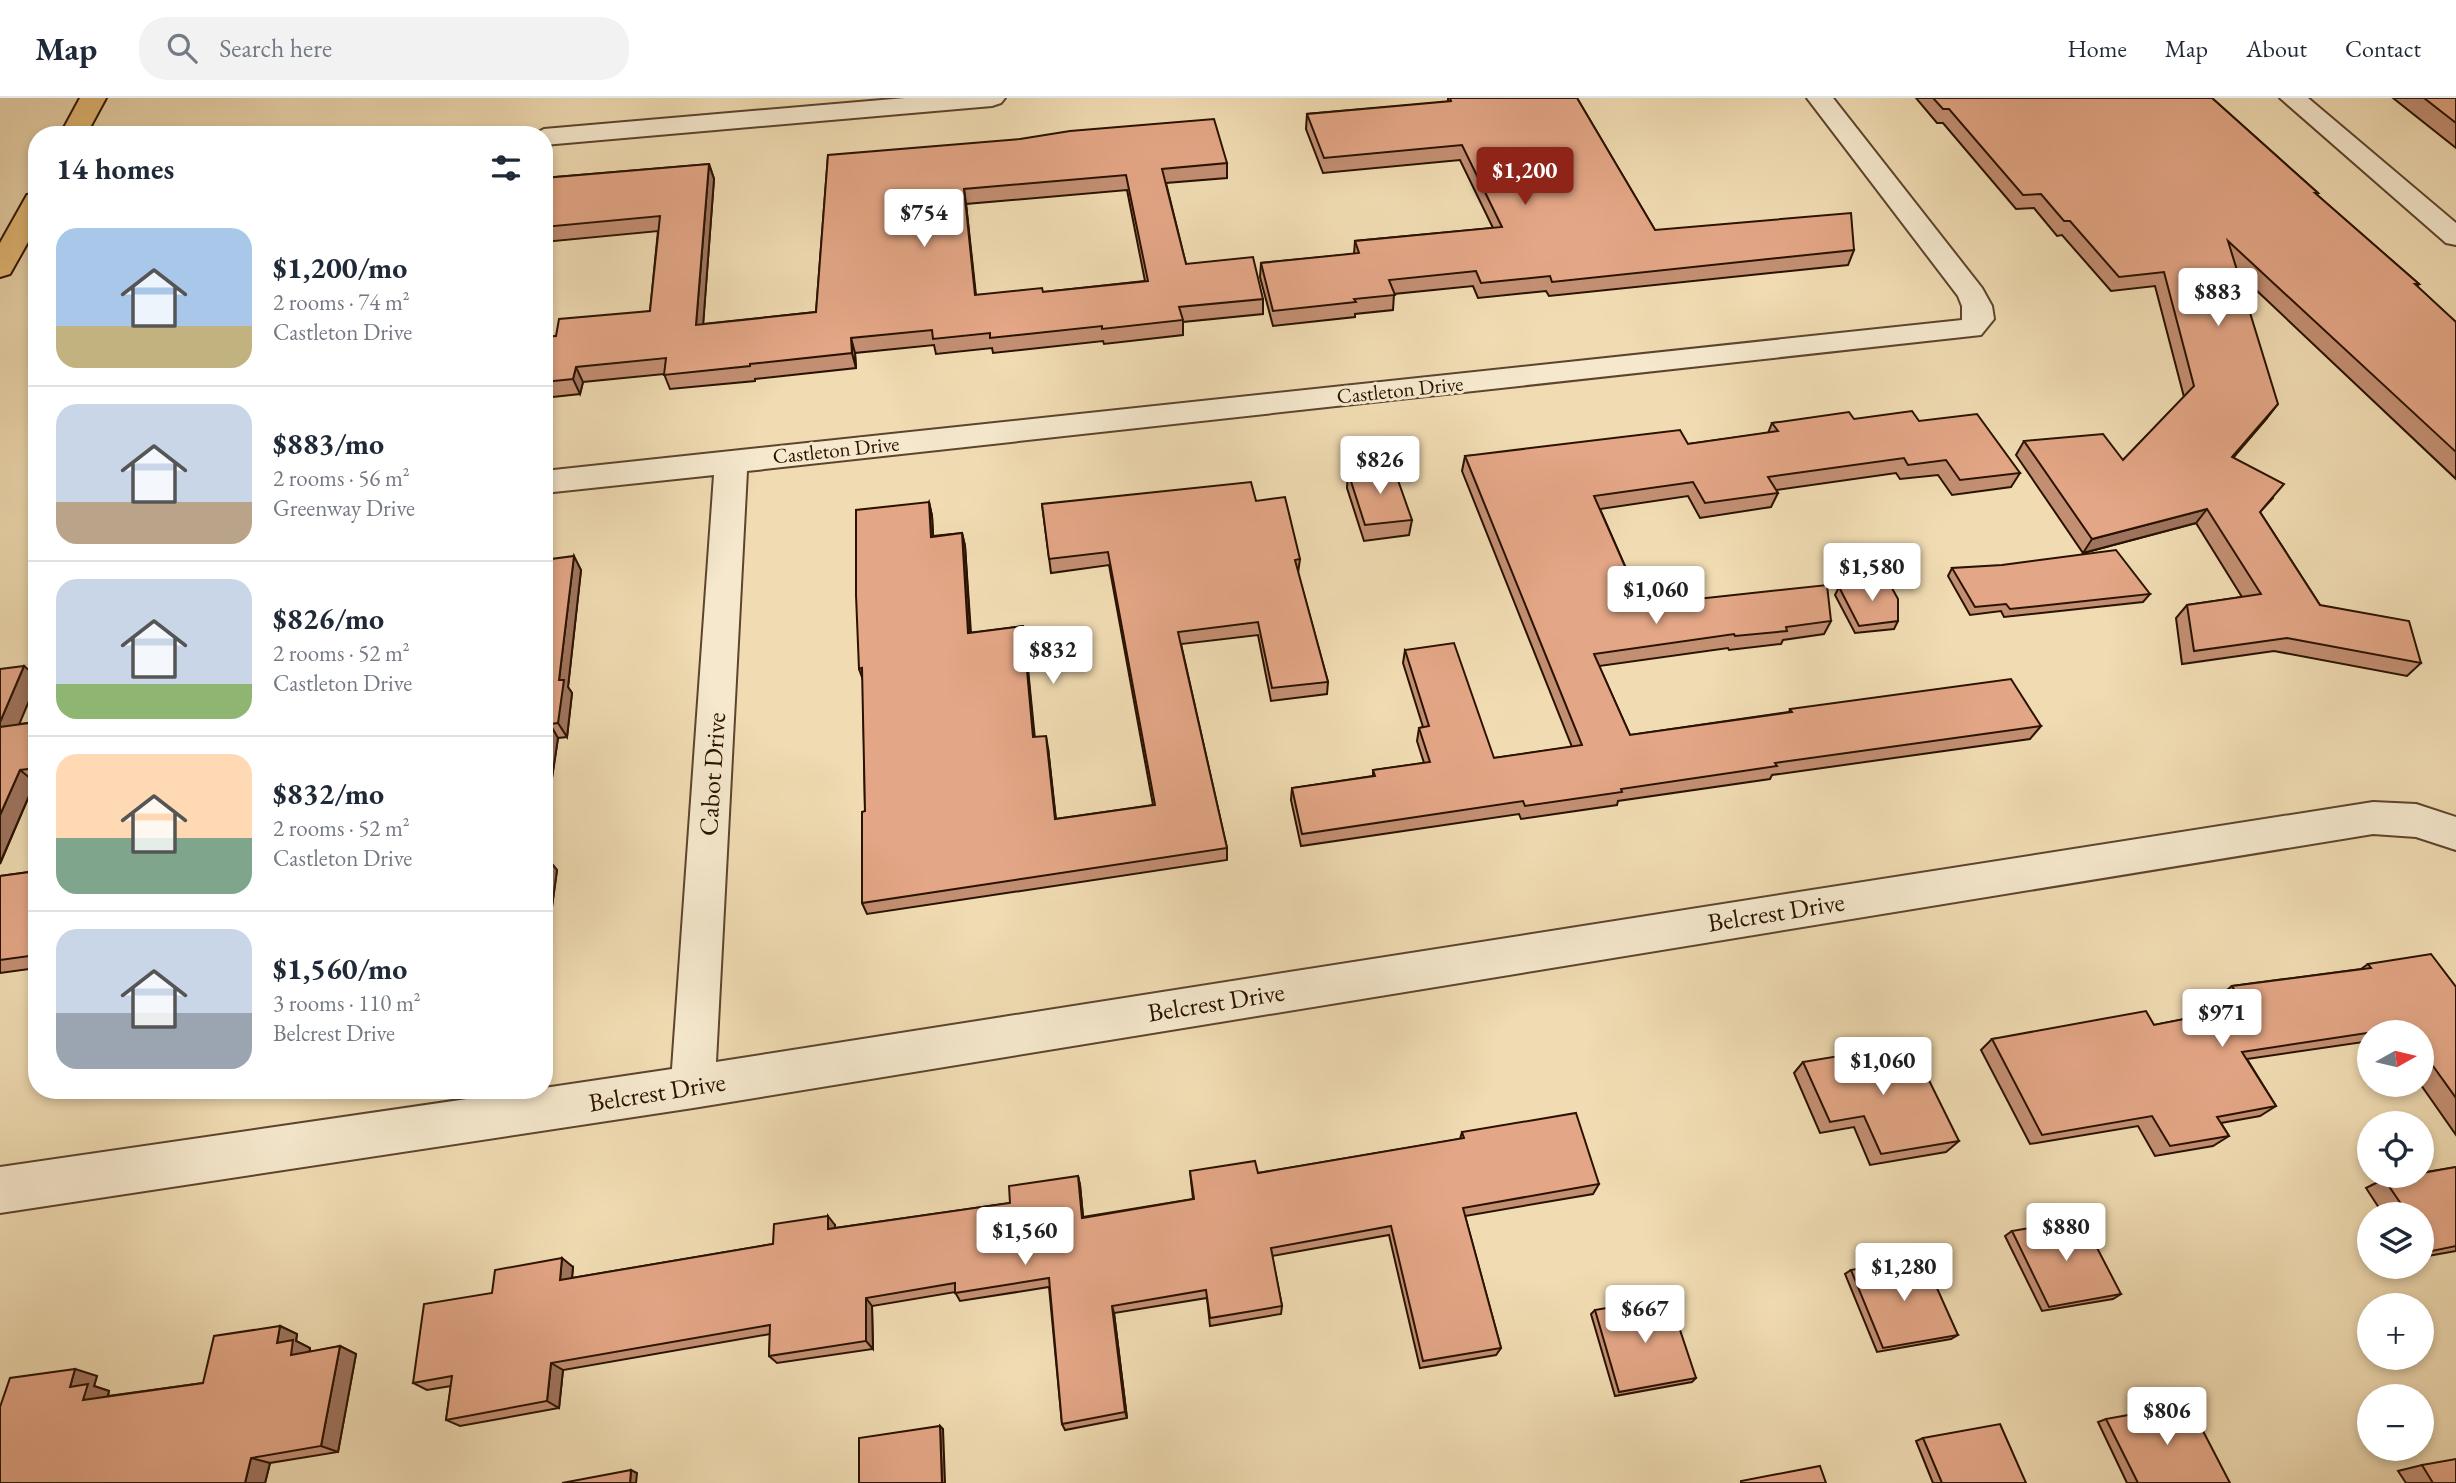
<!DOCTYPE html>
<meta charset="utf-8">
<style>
:root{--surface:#fff;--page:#f2f2f3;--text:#1f2937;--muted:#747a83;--line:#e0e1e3;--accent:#8f2418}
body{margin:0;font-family:"EB Garamond",serif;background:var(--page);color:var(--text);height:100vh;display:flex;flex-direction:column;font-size:26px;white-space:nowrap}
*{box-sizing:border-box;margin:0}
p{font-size:23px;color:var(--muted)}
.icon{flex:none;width:38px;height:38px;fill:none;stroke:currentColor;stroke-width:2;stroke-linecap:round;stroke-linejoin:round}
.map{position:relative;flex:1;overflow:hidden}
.details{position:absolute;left:28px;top:28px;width:525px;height:973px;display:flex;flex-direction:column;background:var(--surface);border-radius:28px;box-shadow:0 4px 10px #0003}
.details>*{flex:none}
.needle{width:46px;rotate:82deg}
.buttons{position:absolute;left:2357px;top:922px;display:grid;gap:14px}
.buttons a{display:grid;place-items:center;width:77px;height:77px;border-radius:50%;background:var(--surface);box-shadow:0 4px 10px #0003;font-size:35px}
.price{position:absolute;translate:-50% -60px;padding:0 16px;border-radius:7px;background:#fff;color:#222;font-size:23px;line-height:46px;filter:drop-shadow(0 2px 4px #0008)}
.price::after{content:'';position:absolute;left:50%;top:42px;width:21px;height:16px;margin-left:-10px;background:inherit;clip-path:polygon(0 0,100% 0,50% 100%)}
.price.selected{background:var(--accent);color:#fff}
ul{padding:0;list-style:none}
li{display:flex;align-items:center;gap:21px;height:175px;padding:0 28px}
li+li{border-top:2px solid var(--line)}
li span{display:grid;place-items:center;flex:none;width:196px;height:140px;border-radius:21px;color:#555}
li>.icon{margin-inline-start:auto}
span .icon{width:84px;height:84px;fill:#fffc;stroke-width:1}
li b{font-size:30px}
h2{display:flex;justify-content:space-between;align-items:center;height:84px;padding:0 28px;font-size:30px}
header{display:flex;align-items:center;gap:42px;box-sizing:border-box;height:98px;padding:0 35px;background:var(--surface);border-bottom:2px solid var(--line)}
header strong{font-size:33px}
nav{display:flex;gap:38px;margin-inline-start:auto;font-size:24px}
.search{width:490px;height:63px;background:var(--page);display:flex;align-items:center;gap:18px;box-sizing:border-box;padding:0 24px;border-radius:28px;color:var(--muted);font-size:26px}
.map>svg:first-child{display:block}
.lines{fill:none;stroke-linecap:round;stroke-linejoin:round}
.minor-casing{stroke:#5c442d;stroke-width:4}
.major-casing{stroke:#2a1201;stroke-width:4}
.minor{fill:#f5e8cd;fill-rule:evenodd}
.major{fill:#e8be79;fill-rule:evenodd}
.wall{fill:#c38f73;stroke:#2a1201;stroke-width:2;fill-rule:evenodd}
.shaded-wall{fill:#9f745e;stroke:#2a1201;stroke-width:2}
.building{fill:#e3a686;stroke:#2a1201;stroke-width:2;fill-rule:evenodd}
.labels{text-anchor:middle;stroke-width:6;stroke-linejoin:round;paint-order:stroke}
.far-street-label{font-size:21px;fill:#2a1201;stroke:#f5e8cd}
.street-label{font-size:26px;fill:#2a1201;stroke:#f5e8cd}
</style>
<header>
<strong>Map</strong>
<div class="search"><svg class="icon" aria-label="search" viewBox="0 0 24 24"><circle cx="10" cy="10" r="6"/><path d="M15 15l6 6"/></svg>Search here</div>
<nav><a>Home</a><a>Map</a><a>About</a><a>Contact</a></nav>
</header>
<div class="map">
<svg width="2456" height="1385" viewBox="0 0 2456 1385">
<rect width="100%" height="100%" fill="#f0dbb2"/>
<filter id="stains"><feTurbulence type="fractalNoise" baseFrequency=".00286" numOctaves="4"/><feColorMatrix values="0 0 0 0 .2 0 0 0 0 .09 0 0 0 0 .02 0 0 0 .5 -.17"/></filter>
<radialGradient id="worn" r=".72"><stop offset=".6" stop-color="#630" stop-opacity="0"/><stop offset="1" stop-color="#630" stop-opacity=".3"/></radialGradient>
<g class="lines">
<defs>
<g id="minor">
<path d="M905 0H1005L1001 5 992 8 544 47V37H533L544 31Z"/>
<path d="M1807 0H1833L1982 190 1992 208 1994 221 1981 237 747 373 716 964 2373 704 2416 706 2456 719V752L2416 739 2373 736 693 1010 0 1115V1069L528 992H544V990L672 971 714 377 544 395V373L1962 222V208L1958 198Z"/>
<path d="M2280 0H2308L2456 125V147L2446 145Z"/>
</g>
<g id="major">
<path d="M80 0H106L86 37H60Z"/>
<path d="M37 95V128L10 176 0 179V145L27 97Z"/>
</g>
</defs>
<use href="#minor" class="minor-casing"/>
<use href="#major" class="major-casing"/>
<use href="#minor" class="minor"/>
<use href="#major" class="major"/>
</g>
<g class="wall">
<path d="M1448 0H1577L1655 132 1854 152 1848 167 1549 198 1546 193 1478 200 1473 188 1394 196 1393 212 1355 216V219L1273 228 1260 179 1261 165 1354 156 1355 143 1493 130 1460 62 1323 75 1306 31 1307 16 1448 4Z"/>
<path d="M1916 0H2212L2318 95 2317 97 2419 186 2417 189 2456 224V381L2238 175 2267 320 2233 360 2273 400 2260 414 2320 507 2421 565 2407 578 2274 553 2182 566 2176 520 2187 507 2242 499 2196 425 2083 455 2016 357 2024 343 2123 362 2184 299 2155 188 2111 193 2062 137 2057 138 2034 110 2016 111 1943 25H1937Z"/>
<path d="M2393 0H2456V50Z"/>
<path d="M828 57 1227 65V80L1166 85 1186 166 1263 201V216L1183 224V237L1104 246 1103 243 993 255 992 250 936 256 934 247 855 255 856 270 755 281V283L670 291 664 276 583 284 580 296 544 300V239L556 238 650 213 658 133 544 144V80L709 66 714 81 703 226 816 214ZM1127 92 1145 183 1043 194 976 197 966 106Z"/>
<path d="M1854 321 1919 323 2020 375 2011 389 1952 397 1938 377 1900 381 1896 375 1776 392 1778 395 1771 409 1700 420 1688 398 1600 411 1642 507 1831 523 1824 536 1783 542 1781 546 1729 552 1728 550 1599 568 1630 637 1789 614 1790 611 2041 628 2030 641 1772 677 1770 681 1618 703 1617 707 1521 721 1519 716 1301 748 1291 702 1292 690 1373 678V672L1424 665 1417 643 1419 630 1423 629 1403 565 1405 552 1494 660 1572 649 1462 373 1465 358 1688 346 1768 335 1772 325Z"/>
<path d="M1348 374 1412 422 1409 437 1364 443 1347 390Z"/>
<path d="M1256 403 1300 461 1298 475 1328 584 1327 596 1271 603 1258 537 1181 546 1227 750V762L867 816 862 805 865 713 863 582 859 571 929 404 932 418 933 438 962 435 965 448 971 535 1023 528 1025 541 1034 639 1048 650 1056 721 1153 707 1109 467 1051 475 1042 406Z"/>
<path d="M544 462 581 472 568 589 572 595 567 639 558 640 544 733Z"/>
<path d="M1952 470 2150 496 2143 504 2004 519 2001 513 1970 517 1948 478Z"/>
<path d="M1839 489 1898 523 1894 531 1855 535 1835 497Z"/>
<path d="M0 571 19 626 37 624V684H35L0 766Z"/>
<path d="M544 760H547L557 772 551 816 544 817Z"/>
<path d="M37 773V870L0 875V778Z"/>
<path d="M2368 866 2456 889V1037L2421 987H2422V934H2370V954L2363 944 2247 961 2276 1008 2260 1018 2221 1025 2229 1038 2213 1048 2155 1058 2138 1028 2030 1046 1981 952 1992 941 2154 927 2226 913 2217 900 2232 888 2361 871Z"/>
<path d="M1803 964 1959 1043 1946 1054 1870 1067 1854 1029 1820 1035 1794 975Z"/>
<path d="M1462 1034 1599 1086 1593 1096 1465 1118 1501 1250 1496 1257 1420 1270 1389 1137 1272 1158 1282 1208 1281 1216 1210 1228 1207 1200 1114 1215 1127 1320 1065 1332 1062 1326 1049 1189 960 1203 955 1194 872 1208 873 1251 777 1265 769 1258 770 1236 563 1272 559 1310 460 1328 446 1322 451 1288 427 1292 413 1285 492 1195 573 1169 572 1180 773 1146 835 1127V1130L1010 1105 1078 1078 1080 1087 1083 1119 1193 1101 1190 1073 1258 1075 1460 1041Z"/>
<path d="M2456 1069V1153L2422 1159V1116H2383L2366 1090 2384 1081Z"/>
<path d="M2012 1133 2121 1196 2113 1201 2042 1213 2005 1138Z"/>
<path d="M1851 1172 1958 1237 1951 1241 1877 1254 1845 1176Z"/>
<path d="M1595 1212 1696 1280 1692 1284 1615 1298 1591 1216Z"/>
<path d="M280 1228 297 1236 296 1243 310 1250V1254L340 1248 356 1256 338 1354 270 1365 265 1385H0L97 1278 94 1288 109 1293 108 1298 203 1285Z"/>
<path d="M2106 1321 2230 1385H2127L2098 1324Z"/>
<path d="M1923 1340 2026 1385H1933L1916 1343Z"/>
<path d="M2422 1367 2456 1385H2406L2398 1373Z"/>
</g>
<g class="shaded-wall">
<path d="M709 66 714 81 702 242 696 227Z"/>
<path d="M964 91 966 106 977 212 975 197Z"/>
<path d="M851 240 855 255 856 270 852 255Z"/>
<path d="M576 269 583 284 580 296 573 281Z"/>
<path d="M2278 306 2267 320 2221 373 2232 359Z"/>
<path d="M929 404 932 418 934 452 931 439Z"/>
<path d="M2207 411 2196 425 2083 455 2092 441Z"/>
<path d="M962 435 965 448 971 548 968 535Z"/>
<path d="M574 458 581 472 568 589 572 595 567 639 558 625 559 582Z"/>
<path d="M1023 528 1025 541 1036 651 1033 639Z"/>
<path d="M24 568 37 579V584L13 641 0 630V624Z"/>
<path d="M550 626 558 640 544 733V660Z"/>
<path d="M1046 638 1048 650 1057 733 1055 721Z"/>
<path d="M20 672 35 684 0 765V717Z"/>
<path d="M547 760 557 772 551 816 544 808V782Z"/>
<path d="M1078 1078 1080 1087 1084 1128 1082 1120Z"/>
<path d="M828 1118 835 1127V1140L828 1131Z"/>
<path d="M562 1160 573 1169 571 1190 560 1182Z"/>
<path d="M866 1200 872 1208 873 1251 866 1243Z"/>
<path d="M1112 1208 1114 1215 1127 1320 1125 1314Z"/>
<path d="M280 1228 297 1236 296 1243 310 1250 308 1264 291 1257 277 1245Z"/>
<path d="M340 1248 356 1256 338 1354 321 1348Z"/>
<path d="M551 1265 563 1272 559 1310 547 1303Z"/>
<path d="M75 1271 97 1278 94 1288 109 1293 105 1308 83 1302 70 1289Z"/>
<path d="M940 1328 943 1331 945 1385H942Z"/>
<path d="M251 1360 270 1365 265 1385H245Z"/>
<path d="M631 1372 637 1375 636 1385H630Z"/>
</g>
<g class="building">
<path d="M1450 0H1577L1655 132 1851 115 1854 152 1552 184 1550 178 1481 185 1476 173 1389 182 1395 197 1354 201 1356 204 1273 213 1261 165 1359 155 1355 143 1502 129 1462 47 1324 60 1307 16 1451 3Z"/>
<path d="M1933 0H2212L2318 95H2315L2419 186H2415L2456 224V354L2228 143 2278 306 2232 359 2284 386 2260 414 2320 507 2409 523 2421 565 2287 540 2194 553 2187 507 2261 496 2207 411 2092 441 2024 343 2103 336 2123 362 2194 288 2164 174 2119 179 2070 123H2064L2041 96 2023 97 1949 11H1943Z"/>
<path d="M2424 0H2456V25Z"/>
<path d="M1214 21 1227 65 1162 71 1186 166 1253 159 1263 201 1179 209 1183 222 1102 231V228L990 240V235L933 241 932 232 851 240 852 255 750 266V268L664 277 666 260 576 269 573 281 544 284V239L556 238 559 221 650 213 660 118 544 129V80L709 66 696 227 816 214 828 57 1020 41 1070 33ZM1126 77 1148 183 1043 194 1042 190 975 197 964 91Z"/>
<path d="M1912 313 1919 323 1977 316 2020 375 1960 382 1946 362 1908 367 1904 360 1768 379 1778 395 1705 405 1693 384 1594 398 1642 507 1827 487 1831 523 1786 529 1787 533 1735 538 1734 536 1594 556 1630 637 1792 614 1790 611 2011 581 2041 628 1775 665 1777 668 1621 691 1622 694 1525 708 1523 703 1302 736 1292 690 1375 678 1373 672 1430 664 1419 630 1429 628 1405 552 1454 545 1494 660 1582 647 1465 358 1680 332 1688 346 1778 333 1772 325 1849 314 1854 321Z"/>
<path d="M1393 368 1412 422 1365 427 1348 374Z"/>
<path d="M1251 384 1256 403 1285 399 1300 461 1295 462 1328 584 1272 590 1258 524 1178 534 1227 750 862 805V714L865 713 862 570 859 571 856 497V412L929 404 931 439 962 435 968 535 1023 528 1033 639 1046 638 1055 721 1155 707 1108 454 1049 461 1042 406Z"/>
<path d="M2116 452 2150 496 2010 511 2006 506 1975 509 1952 470 2002 467Z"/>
<path d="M574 458 559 582H564L558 625 550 626 544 660V462Z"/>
<path d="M1888 483 1898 501V523L1859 528 1839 489Z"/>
<path d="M24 568 0 624V571Z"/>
<path d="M37 624V670L20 672 0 717V629Z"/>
<path d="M544 760H547L544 782Z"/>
<path d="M37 773V857L0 862V778Z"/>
<path d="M2431 856 2456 889V1000L2433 968 2422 969V934H2381L2380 933 2242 954 2276 1008 2217 1019 2229 1038 2170 1048 2152 1018 2042 1037 1992 941 2146 913 2154 927 2245 909 2232 888 2371 870 2368 866Z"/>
<path d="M1911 946 1959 1043 1881 1056 1864 1018 1830 1024 1803 964Z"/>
<path d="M1576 1015 1599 1086 1463 1110 1501 1250 1423 1263 1391 1128 1271 1150 1282 1208 1210 1220 1206 1192 1112 1208 1125 1314 1062 1326 1049 1180 955 1195V1185L866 1200V1243L769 1258 770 1227 551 1265 547 1303 446 1322 452 1278 413 1285 424 1206 492 1195 495 1172 562 1160 560 1182 773 1146 774 1126 828 1118V1131L1010 1105 1009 1088 1078 1078 1082 1120 1194 1101 1190 1073 1255 1063 1258 1075 1464 1040 1462 1034Z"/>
<path d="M2456 1069V1148L2432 1153 2422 1138V1116H2408L2384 1081 2403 1078H2422V1075Z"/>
<path d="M2082 1121 2121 1196 2049 1209 2012 1133Z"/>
<path d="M1923 1159 1958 1237 1883 1250 1851 1172Z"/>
<path d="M1669 1199 1696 1280 1619 1294 1595 1212Z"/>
<path d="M280 1228 277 1245 293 1242 291 1257 340 1248 321 1348 251 1360 245 1385H0V1309L10 1280 75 1271 70 1289 88 1286 83 1302 203 1285 214 1238Z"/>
<path d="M2189 1306 2230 1385H2138L2106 1321Z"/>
<path d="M2000 1326 2026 1385H1942L1923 1340Z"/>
<path d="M940 1328 942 1385H859V1340Z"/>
<path d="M2456 1361V1385H2433L2422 1367Z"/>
<path d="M1820 1368 1826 1385H1741V1383Z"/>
<path d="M631 1372 630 1385H562Z"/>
</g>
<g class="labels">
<g class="far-street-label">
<text transform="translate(1400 292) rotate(-6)" y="7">Castleton Drive</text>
<text transform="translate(836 352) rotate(-6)" y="7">Castleton Drive</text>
</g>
<g class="street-label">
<text transform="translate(712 676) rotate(-86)" y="9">Cabot Drive</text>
<text transform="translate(1776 814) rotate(-9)" y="9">Belcrest Drive</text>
<text transform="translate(1216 904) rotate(-9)" y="9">Belcrest Drive</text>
<text transform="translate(657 994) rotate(-9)" y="9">Belcrest Drive</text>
</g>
</g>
<rect width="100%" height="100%" filter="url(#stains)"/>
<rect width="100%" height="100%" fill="url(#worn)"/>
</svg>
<div class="buttons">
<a><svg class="needle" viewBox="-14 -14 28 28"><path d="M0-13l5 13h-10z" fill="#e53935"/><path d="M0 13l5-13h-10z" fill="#747a83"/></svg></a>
<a><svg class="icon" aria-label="locate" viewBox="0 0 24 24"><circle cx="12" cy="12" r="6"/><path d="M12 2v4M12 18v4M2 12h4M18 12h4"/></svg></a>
<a><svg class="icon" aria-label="layers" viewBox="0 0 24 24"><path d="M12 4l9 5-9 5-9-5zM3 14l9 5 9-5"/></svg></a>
<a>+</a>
<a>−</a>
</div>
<b class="price selected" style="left:1525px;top:109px">$1,200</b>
<b class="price" style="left:924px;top:151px">$754</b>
<b class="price" style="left:2218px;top:230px">$883</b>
<b class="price" style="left:1380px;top:398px">$826</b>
<b class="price" style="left:1872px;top:505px">$1,580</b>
<b class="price" style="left:1656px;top:528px">$1,060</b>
<b class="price" style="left:1053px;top:588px">$832</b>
<b class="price" style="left:2222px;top:951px">$971</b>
<b class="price" style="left:1883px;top:999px">$1,060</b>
<b class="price" style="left:2066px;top:1165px">$880</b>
<b class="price" style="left:1025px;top:1169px">$1,560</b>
<b class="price" style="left:1904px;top:1205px">$1,280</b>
<b class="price" style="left:1645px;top:1247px">$667</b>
<b class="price" style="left:2167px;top:1349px">$806</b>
<section class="details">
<h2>14 homes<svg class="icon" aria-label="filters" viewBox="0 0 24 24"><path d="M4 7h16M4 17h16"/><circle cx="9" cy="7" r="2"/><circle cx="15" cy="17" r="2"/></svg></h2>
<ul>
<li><span style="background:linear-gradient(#a9c7e8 70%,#c2b280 0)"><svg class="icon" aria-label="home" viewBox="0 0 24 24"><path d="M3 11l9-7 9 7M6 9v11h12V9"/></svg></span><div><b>$1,200/mo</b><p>2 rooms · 74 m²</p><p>Castleton Drive</p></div></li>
<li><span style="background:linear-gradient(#c9d6e8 70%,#b9a48a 0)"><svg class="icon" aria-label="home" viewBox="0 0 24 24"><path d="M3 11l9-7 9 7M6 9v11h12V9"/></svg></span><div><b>$883/mo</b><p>2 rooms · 56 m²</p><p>Greenway Drive</p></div></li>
<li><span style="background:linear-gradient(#c9d6e8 75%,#8fb573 0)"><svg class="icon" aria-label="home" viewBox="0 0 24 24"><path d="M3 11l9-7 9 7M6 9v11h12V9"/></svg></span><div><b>$826/mo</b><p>2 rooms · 52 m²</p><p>Castleton Drive</p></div></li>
<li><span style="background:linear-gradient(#ffd9b3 60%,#7fa58c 0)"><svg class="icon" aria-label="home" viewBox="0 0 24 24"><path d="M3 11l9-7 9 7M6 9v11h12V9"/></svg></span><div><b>$832/mo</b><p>2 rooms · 52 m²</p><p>Castleton Drive</p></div></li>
<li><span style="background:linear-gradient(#c9d6e8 60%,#9aa5b1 0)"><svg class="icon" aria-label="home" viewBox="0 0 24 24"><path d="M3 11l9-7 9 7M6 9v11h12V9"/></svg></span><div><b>$1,560/mo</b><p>3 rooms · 110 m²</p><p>Belcrest Drive</p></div></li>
</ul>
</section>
</div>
